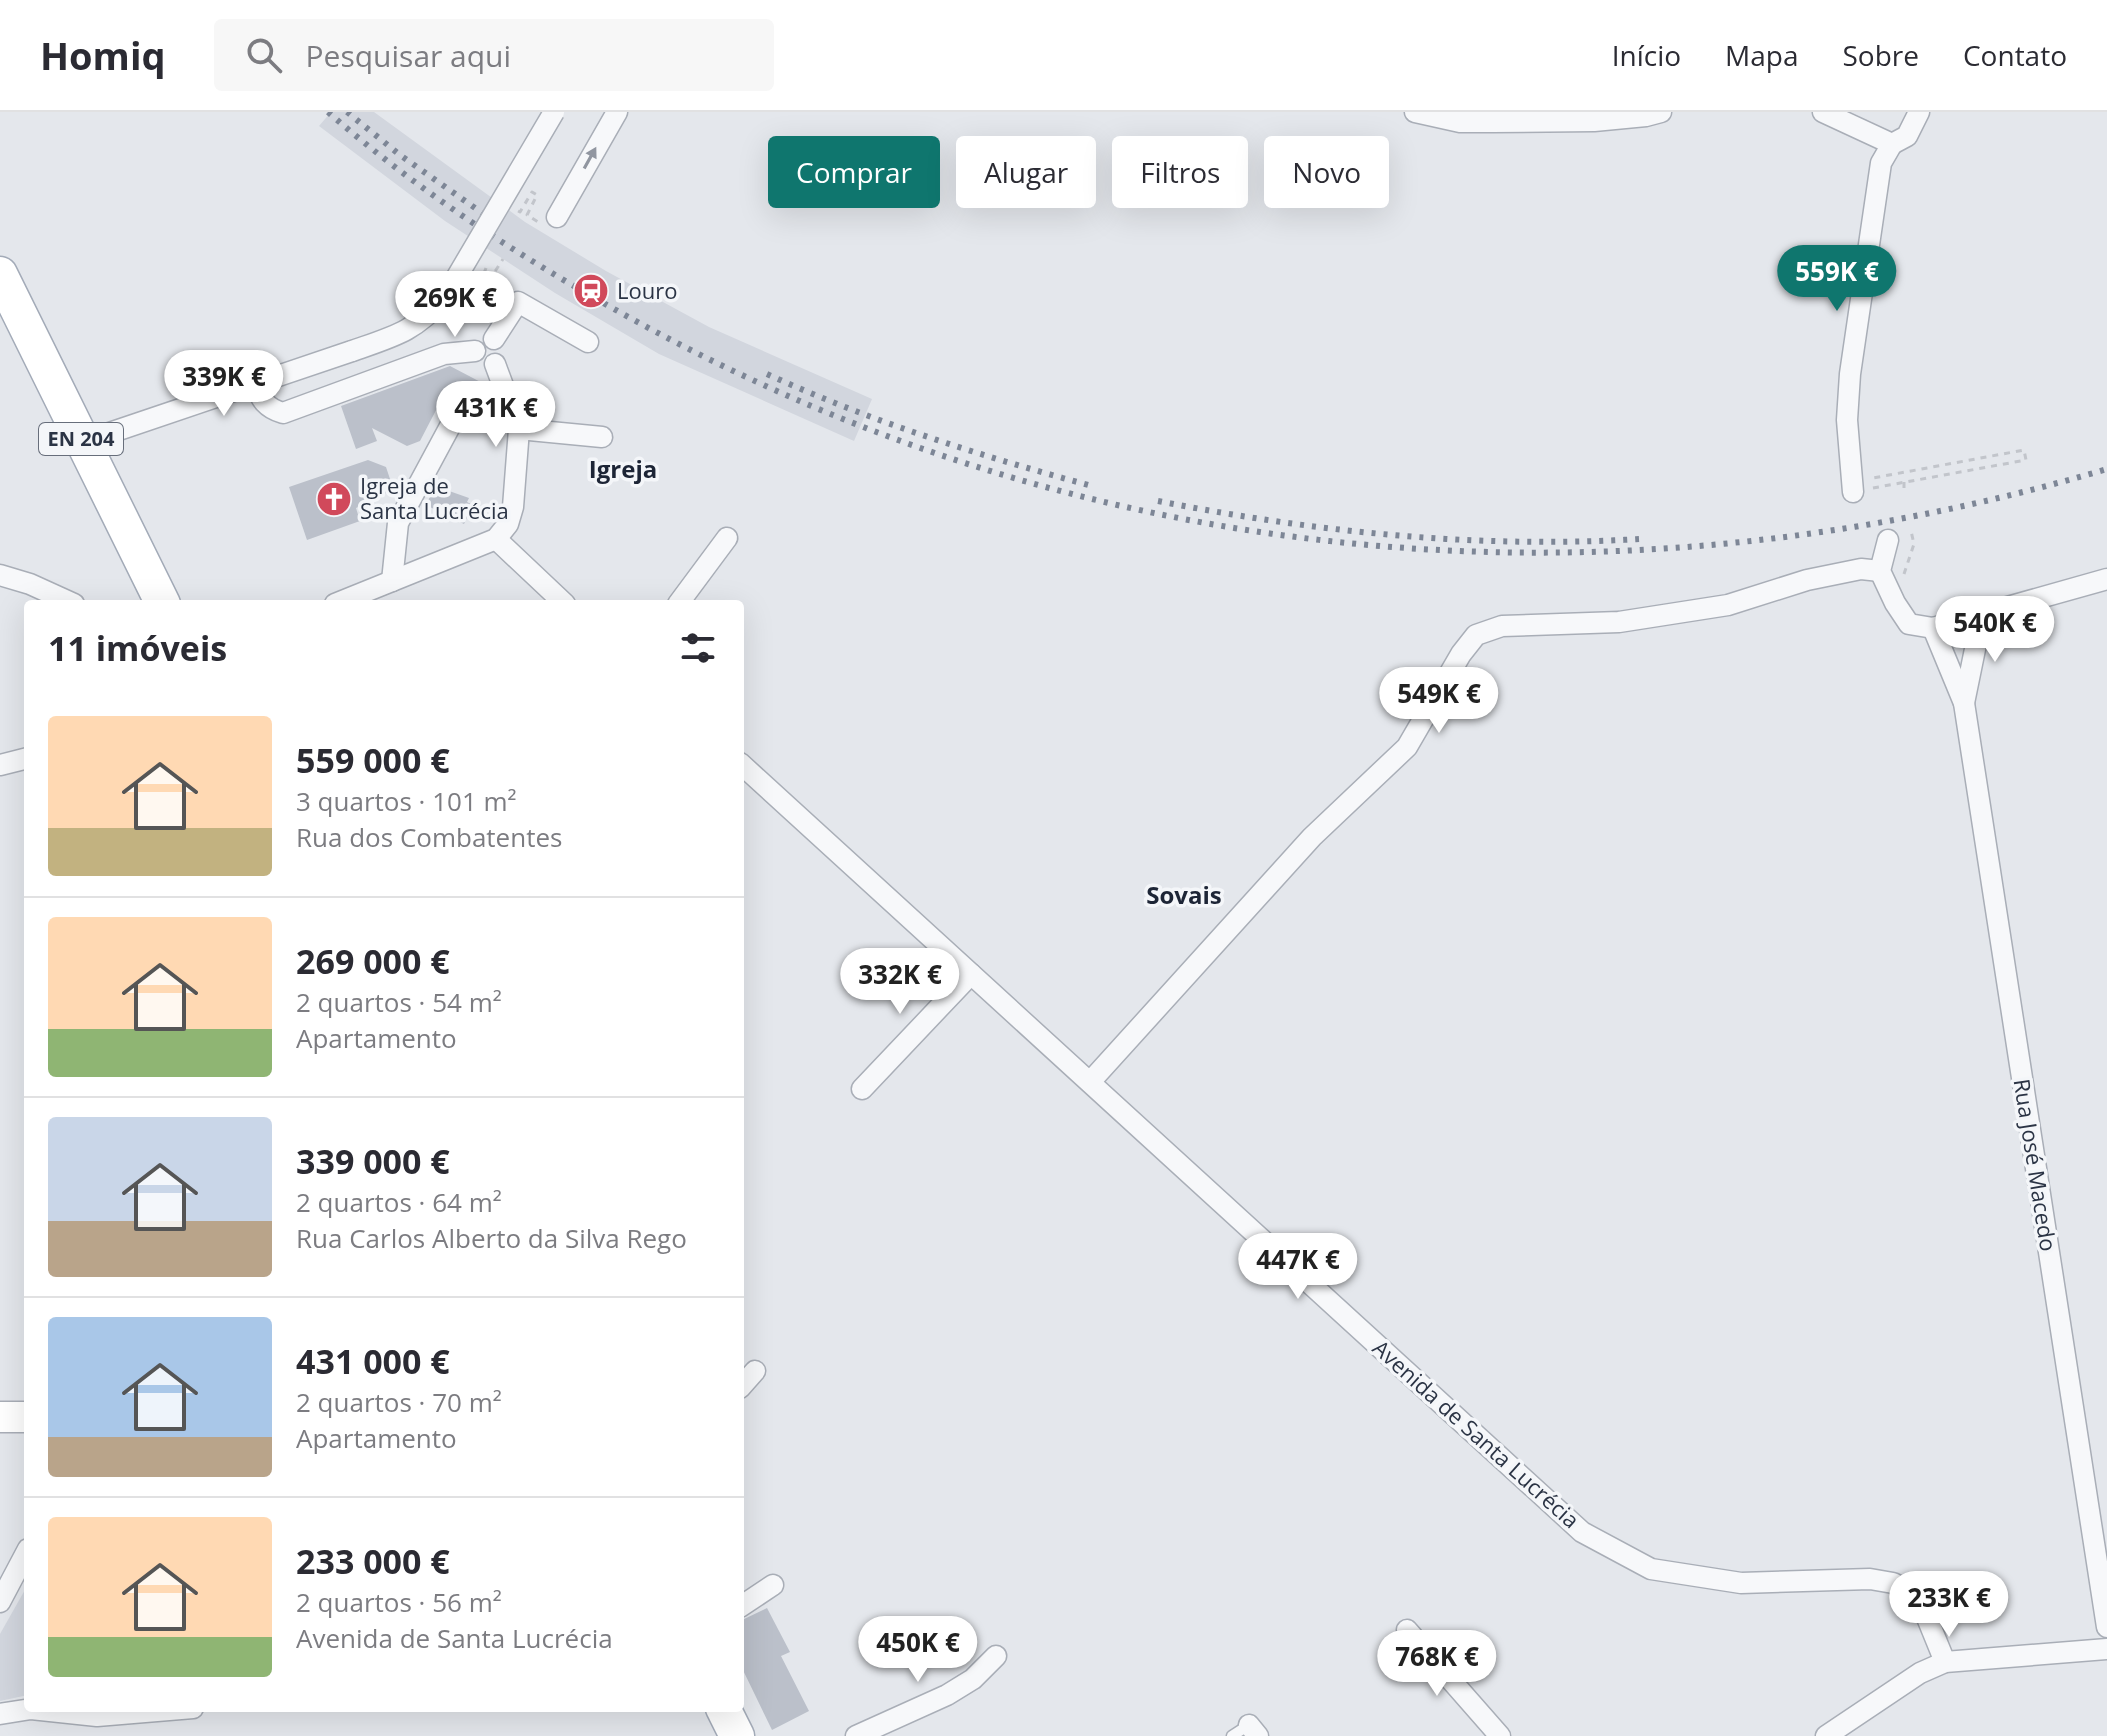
<!DOCTYPE html>
<html lang="pt">
<meta charset="utf-8">
<style>
:root{--surface:#fff;--page:#f7f7f7;--text:#2b2b33;--muted:#7c7c81;--line:#e1e1e2;--accent:#0f766e}
body{margin:0;font-family:"Open Sans",sans-serif;background:var(--page);color:var(--text);height:100vh;display:flex;flex-direction:column;font-size:30px;white-space:nowrap}
*{box-sizing:border-box;margin:0}
p{font-size:26px;color:var(--muted)}
.icon{flex:none;width:44px;height:44px;fill:none;stroke:currentColor;stroke-width:2;stroke-linecap:round;stroke-linejoin:round}
.map{position:relative;flex:1;overflow:hidden}
.panel{position:absolute;left:24px;top:488px;width:720px;height:1112px;display:flex;flex-direction:column;background:var(--surface);border-radius:8px;box-shadow:0 8px 32px #0002}
.panel>*{flex:none}
.guide{position:absolute;left:768px;top:24px;width:760px;height:72px;display:flex;gap:16px}
.price{position:absolute;translate:-50% -68px;padding:0 18px;border-radius:28px;background:#fff;color:#222;font-size:26px;line-height:52px;filter:drop-shadow(0 2px 4px #0008)}
.price::after{content:'';position:absolute;left:50%;top:48px;width:24px;height:18px;margin-left:-12px;background:inherit;clip-path:polygon(0 0,100% 0,50% 100%)}
.price.on{background:var(--accent);color:#fff}
ul{padding:0;list-style:none}
li{display:flex;align-items:center;gap:24px;height:200px;padding:0 24px}
li+li{border-top:2px solid var(--line)}
li span{display:grid;place-items:center;flex:none;width:224px;height:160px;border-radius:8px;color:#555}
li>.icon{margin-inline-start:auto}
span .icon{width:96px;height:96px;fill:#fffc;stroke-width:1}
li b{font-size:34px}
h2{display:flex;justify-content:space-between;align-items:center;height:96px;padding:0 24px;font-size:34px}
.tag{padding:0 28px;border-radius:8px;background:var(--surface);box-shadow:0 8px 32px #0002;font-size:28px;line-height:72px}
.tag.on{background:var(--accent);color:#fff}
header{display:flex;align-items:center;gap:48px;box-sizing:border-box;height:112px;padding:0 40px;background:var(--surface);border-bottom:2px solid var(--line)}
header strong{font-size:38px}
nav{display:flex;gap:44px;margin-inline-start:auto;font-size:28px}
.search{width:560px;height:72px;background:var(--page);display:flex;align-items:center;gap:20px;box-sizing:border-box;padding:0 28px;border-radius:8px;color:var(--muted);font-size:30px}
.map>svg:first-child{display:block}
.built{fill:#d2d6de}
.building{fill:#bbc0ca}
.lines{fill:none;stroke-linecap:round;stroke-linejoin:round}
.lane-casing{stroke:#a9aeb7;stroke-width:13}
.street-casing{stroke:#a9aeb7;stroke-width:23}
.secondary-casing{stroke:#a9aeb7;stroke-width:33}
.primary-casing{stroke:#a3abb8;stroke-width:37}
.path{stroke:#c2c5cb;stroke-width:3;stroke-dasharray:6 6;stroke-linecap:butt}
.lane{stroke:#f7f8fa;stroke-width:10}
.street{stroke:#f7f8fa;stroke-width:20}
.secondary{stroke:#fff;stroke-width:30}
.primary{stroke:#fff;stroke-width:34}
.rail{stroke:#7d8696;stroke-width:6;stroke-dasharray:4 8;stroke-linecap:butt}
.street-bridge-casing{stroke:#a9aeb7;stroke-width:23;stroke-linecap:butt}
.street-bridge{stroke:#f7f8fa;stroke-width:20}
.oneway{fill:#9196a0}
.labels{text-anchor:middle;stroke-width:7;stroke-linejoin:round;paint-order:stroke}
.shield{fill:#f4f6f9;stroke:#676e7b;stroke-width:2}
.shield-label{font-size:20px;font-weight:bold;fill:#2b3445}
.poi-label{font-size:22px;fill:#2b3445;stroke:#f4f6f9;text-anchor:start}
.street-label{font-size:22px;fill:#2b3445;stroke:#f4f6f9}
.neighbourhood-label{font-size:24px;font-weight:bold;fill:#1d2536;stroke:#f4f6f9}
</style>
<header>
<strong>Homiq</strong>
<div class="search"><svg class="icon" aria-label="search" viewBox="0 0 24 24"><circle cx="10" cy="10" r="6"/><path d="M15 15l6 6"/></svg>Pesquisar aqui</div>
<nav><a>Início</a><a>Mapa</a><a>Sobre</a><a>Contato</a></nav>
</header>
<div class="map">
<svg width="2107" height="1624" viewBox="0 0 2107 1624">
<rect width="100%" height="100%" fill="#e4e7ec"/>
<g class="built">
<path d="M331 0H374L525 110 606 159 709 215 872 287 854 329 659 242 555 181 445 109 319 14Z"/>
<path d="M26 1476H28V1583L0 1589V1522Z"/>
</g>
<g class="building">
<path d="M450 254 490 275 506 318 491 323 483 298 475 294 473 285 462 279 453 283 446 279 420 329 407 334 372 316 377 329 356 337 341 294Z"/>
<path d="M368 348 386 355 391 370 384 384 356 396 360 409 307 428 289 375Z"/>
<path d="M435 374 469 386 467 390 473 393 464 412 426 393Z"/>
<path d="M767 1496 790 1540 781 1544 809 1599 772 1618 740 1552V1509Z"/>
</g>
<g class="lines">
<defs>
<path id="lane" d="M1232 1624 1249 1613"/>
<g id="street">
<path d="M1415 0 1460 10H1492L1594 9 1646 4 1661 0"/>
<path d="M1823 0 1892 32"/>
<path d="M1892 32 1907 24 1919 0"/>
<path d="M557 105 617 0"/>
<path d="M494 227 518 190 588 230"/>
<path d="M255 272C261 288 266 296 283 301L444 242 475 239"/>
<path d="M519 317 602 325"/>
<path d="M83 330 352 239"/>
<path d="M1853 380 1847 308 1850 262 1881 51 1892 32"/>
<path d="M496 427 565 492"/>
<path d="M1888 428 1880 459 1895 491 1909 512 1933 516 2107 467"/>
<path d="M0 463 30 472 74 492"/>
<path d="M392 469 398 411 462 292"/>
<path d="M335 492 496 427 508 412 513 395 519 317 495 252"/>
<path d="M678 492 727 426"/>
<path d="M1933 516 1964 591 2107 1515"/>
<path d="M1964 591 1982 503"/>
<path d="M740 651 1582 1420 1651 1457 1741 1471 1870 1467 1893 1471 1912 1481 1923 1496 1945 1550"/>
<path d="M0 653 28 646"/>
<path d="M1090 970 1312 725 1407 635 1461 542 1476 523 1502 514 1619 510 1728 493 1807 468 1861 457 1880 459"/>
<path d="M862 977 971 862"/>
<path d="M740 1276 755 1259"/>
<path d="M0 1490 28 1437"/>
<path d="M740 1495 773 1473"/>
<path d="M1407 1518 1500 1624"/>
<path d="M0 1602 31 1597 97 1604 193 1596"/>
<path d="M1249 1613 1258 1624"/>
<path d="M856 1624 947 1583 973 1567 996 1544"/>
<path d="M1826 1624 1920 1561 1945 1550 2107 1537"/>
</g>
<path id="secondary" d="M0 1305H28"/>
<g id="primary">
<path d="M0 162 163 492"/>
<path d="M723 1596 737 1624"/>
</g>
</defs>
<use href="#lane" class="lane-casing"/>
<use href="#street" class="street-casing"/>
<use href="#secondary" class="secondary-casing"/>
<use href="#primary" class="primary-casing"/>
<g class="path">
<path d="M518 99 520 100 532 80 537 83 527 103 538 110"/>
<path d="M486 156 481 169 487 172 503 147"/>
<path d="M492 163 510 173"/>
<path d="M1904 370V379"/>
<path d="M1873 376 2026 348 2024 338 1873 366"/>
<path d="M1904 462 1914 432 1911 419"/>
</g>
<use href="#lane" class="lane"/>
<use href="#street" class="street"/>
<use href="#secondary" class="secondary"/>
<use href="#primary" class="primary"/>
<g class="rail">
<path d="M328 0C420 81 526 149 634 208 1090 459 1610 504 2107 357"/>
<path d="M347 0 400 43 485 103"/>
<path d="M767 262C872 310 981 344 1092 374"/>
<path d="M1158 389C1316 420 1478 437 1639 427"/>
</g>
<defs>
<path id="street-bridge" d="M352 239C395 224 414 220 445 185L554 0"/>
</defs>
<use href="#street-bridge" class="street-bridge-casing"/>
<use href="#street-bridge" class="street-bridge"/>
</g>
<defs><path id="oneway-solid" d="M-6-.8H1V-3.2L6.5 0L1 3.2V.8H-6Z" transform="scale(2)"/></defs>
<use class="oneway" href="#oneway-solid" transform="translate(590 46) rotate(-61)"/>
<defs>
<symbol id="station-disc" viewBox="-11 -11 22 22"><circle r="9.5" fill="#d1495b" stroke="#f4f6f9"/><path d="M-3-6H3Q5-6 5-4V2Q5 4 3 4L4.5 6H3L1.5 4h-3L-3 6H-4.5L-3 4Q-5 4-5 2V-4Q-5-6-3-6ZM-3.5-4v3h7v-3ZM-3.5 1v1.5H-2V1ZM2 1v1.5H3.5V1Z" fill="#fff"/></symbol>
<symbol id="church-disc" viewBox="-11 -11 22 22"><circle r="9.5" fill="#d1495b" stroke="#f4f6f9"/><path d="M-1.2-6h2.4v3.5h3.3v2.4h-3.3V6h-2.4V-.1h-3.3v-2.4h3.3Z" fill="#fff"/></symbol>
</defs>
<g fill-rule="evenodd">
<use href="#station-disc" x="571" y="159" width="40" height="40"/>
<use href="#church-disc" x="314" y="367" width="40" height="40"/>
</g>
<g class="labels">
<rect class="shield" x="39" y="311" width="84" height="32" rx="6"/>
<g class="shield-label">
<text x="81" y="334">EN 204</text>
</g>
<g class="poi-label">
<text x="617" y="187">Louro</text>
<text x="360" y="382">Igreja de<tspan x="360" dy="25">Santa Lucrécia</tspan></text>
</g>
<g class="street-label">
<text transform="translate(2035 1053) rotate(81)" y="8">Rua José Macedo</text>
<text transform="translate(1476 1322) rotate(42)" y="8">Avenida de Santa Lucrécia</text>
</g>
<g class="neighbourhood-label">
<text x="623" y="366">Igreja</text>
<text x="1184" y="792">Sovais</text>
</g>
</g>
</svg>
<b class="price on" style="left:1837px;top:201px">559K €</b>
<b class="price" style="left:455px;top:227px">269K €</b>
<b class="price" style="left:224px;top:306px">339K €</b>
<b class="price" style="left:496px;top:337px">431K €</b>
<b class="price" style="left:1995px;top:552px">540K €</b>
<b class="price" style="left:1439px;top:623px">549K €</b>
<b class="price" style="left:900px;top:904px">332K €</b>
<b class="price" style="left:1298px;top:1189px">447K €</b>
<b class="price" style="left:1949px;top:1527px">233K €</b>
<b class="price" style="left:918px;top:1572px">450K €</b>
<b class="price" style="left:1437px;top:1586px">768K €</b>
<div class="guide">
<a class="tag on">Comprar</a>
<a class="tag">Alugar</a>
<a class="tag">Filtros</a>
<a class="tag">Novo</a>
</div>
<section class="panel">
<h2>11 imóveis<svg class="icon" aria-label="filters" viewBox="0 0 24 24"><path d="M4 7h16M4 17h16"/><circle cx="9" cy="7" r="2"/><circle cx="15" cy="17" r="2"/></svg></h2>
<ul>
<li><span style="background:linear-gradient(#ffd9b3 70%,#c2b280 0)"><svg class="icon" aria-label="home" viewBox="0 0 24 24"><path d="M3 11l9-7 9 7M6 9v11h12V9"/></svg></span><div><b>559 000 €</b><p>3 quartos · 101 m²</p><p>Rua dos Combatentes</p></div></li>
<li><span style="background:linear-gradient(#ffd9b3 70%,#8fb573 0)"><svg class="icon" aria-label="home" viewBox="0 0 24 24"><path d="M3 11l9-7 9 7M6 9v11h12V9"/></svg></span><div><b>269 000 €</b><p>2 quartos · 54 m²</p><p>Apartamento</p></div></li>
<li><span style="background:linear-gradient(#c9d6e8 65%,#b9a48a 0)"><svg class="icon" aria-label="home" viewBox="0 0 24 24"><path d="M3 11l9-7 9 7M6 9v11h12V9"/></svg></span><div><b>339 000 €</b><p>2 quartos · 64 m²</p><p>Rua Carlos Alberto da Silva Rego</p></div></li>
<li><span style="background:linear-gradient(#a9c7e8 75%,#b9a48a 0)"><svg class="icon" aria-label="home" viewBox="0 0 24 24"><path d="M3 11l9-7 9 7M6 9v11h12V9"/></svg></span><div><b>431 000 €</b><p>2 quartos · 70 m²</p><p>Apartamento</p></div></li>
<li><span style="background:linear-gradient(#ffd9b3 75%,#8fb573 0)"><svg class="icon" aria-label="home" viewBox="0 0 24 24"><path d="M3 11l9-7 9 7M6 9v11h12V9"/></svg></span><div><b>233 000 €</b><p>2 quartos · 56 m²</p><p>Avenida de Santa Lucrécia</p></div></li>
</ul>
</section>
</div>
